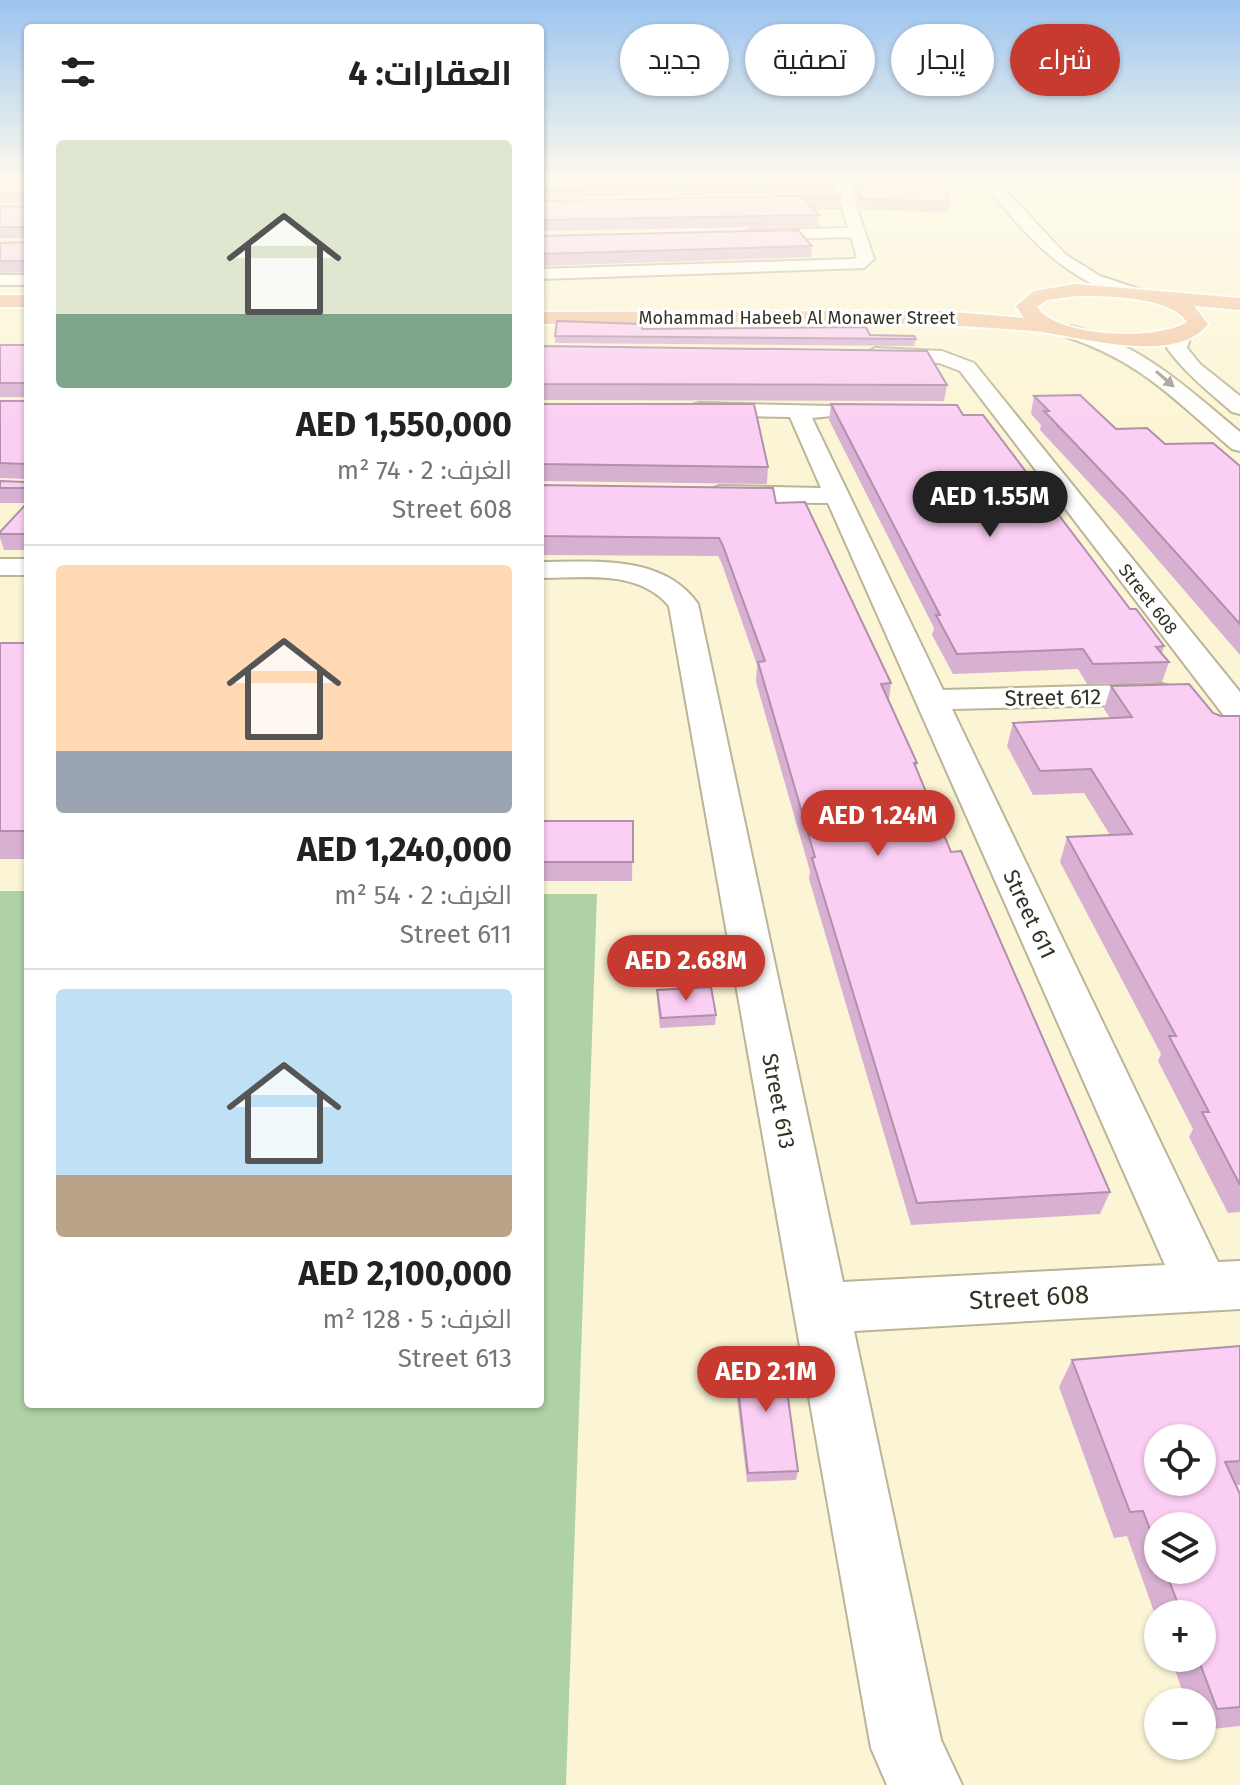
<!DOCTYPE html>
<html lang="ar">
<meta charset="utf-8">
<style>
:root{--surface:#fff;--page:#f6f6f6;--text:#222;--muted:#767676;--line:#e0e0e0;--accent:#c73a2f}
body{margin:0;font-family:"Fira Sans",Cairo,sans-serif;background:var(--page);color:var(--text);direction:rtl;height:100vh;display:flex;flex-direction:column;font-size:30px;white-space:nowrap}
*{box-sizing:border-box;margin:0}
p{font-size:26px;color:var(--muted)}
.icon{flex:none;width:44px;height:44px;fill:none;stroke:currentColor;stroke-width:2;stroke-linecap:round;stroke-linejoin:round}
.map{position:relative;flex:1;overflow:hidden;direction:ltr}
.drawer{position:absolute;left:24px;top:24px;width:520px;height:1384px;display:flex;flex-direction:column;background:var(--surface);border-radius:8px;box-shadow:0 2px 6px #0004;direction:rtl}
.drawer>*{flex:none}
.banner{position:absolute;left:568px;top:24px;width:552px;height:72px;direction:rtl;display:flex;gap:16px}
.controls{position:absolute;left:1144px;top:1424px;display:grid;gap:16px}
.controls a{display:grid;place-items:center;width:72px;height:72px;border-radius:50%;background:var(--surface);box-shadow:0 2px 6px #0004;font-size:40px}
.price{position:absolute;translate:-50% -68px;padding:0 18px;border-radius:28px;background:var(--accent);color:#fff;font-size:26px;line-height:52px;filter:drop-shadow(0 2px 4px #0008)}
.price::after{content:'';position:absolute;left:50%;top:48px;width:24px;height:18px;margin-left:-12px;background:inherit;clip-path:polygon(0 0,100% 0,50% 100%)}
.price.on{background:#222;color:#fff}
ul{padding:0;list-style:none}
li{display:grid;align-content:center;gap:16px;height:424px;padding:0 32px}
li+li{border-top:2px solid var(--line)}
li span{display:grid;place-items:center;height:248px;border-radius:8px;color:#555}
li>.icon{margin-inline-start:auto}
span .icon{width:144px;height:144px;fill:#fffc;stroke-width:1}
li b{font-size:34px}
h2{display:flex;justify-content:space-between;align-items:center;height:96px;padding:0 32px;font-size:34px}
.pill{padding:0 28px;border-radius:36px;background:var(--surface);box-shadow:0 2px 6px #0004;font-size:28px;line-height:72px}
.pill.on{background:var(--accent);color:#fff}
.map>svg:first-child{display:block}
.green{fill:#aed1a5}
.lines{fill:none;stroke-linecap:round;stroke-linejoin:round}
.minor-casing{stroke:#bbb496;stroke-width:4}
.major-casing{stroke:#fff;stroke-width:4}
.minor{fill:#fff;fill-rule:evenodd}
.major{fill:#f2c6a3;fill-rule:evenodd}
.wall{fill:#d8b1d2;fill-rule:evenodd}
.building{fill:#fbcef4;stroke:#b090ab;stroke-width:2;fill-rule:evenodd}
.oneway{fill:#9a9892}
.labels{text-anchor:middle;stroke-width:6;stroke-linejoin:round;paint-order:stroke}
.far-street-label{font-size:18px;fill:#343125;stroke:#fff}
.street-label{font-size:22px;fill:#343125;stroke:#fff}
.near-street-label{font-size:26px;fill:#343125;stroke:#fff}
</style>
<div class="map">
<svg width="1240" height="1785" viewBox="0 0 1240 1785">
<rect width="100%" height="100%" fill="#fcf5d5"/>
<path class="green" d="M0 891H28V1404H540V894H597L566 1785H0Z"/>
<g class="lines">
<defs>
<g id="minor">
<path d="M13 178H28V180L15 190H5V184Z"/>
<path d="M833 178H847L874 259 864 268 540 279V269L854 259 857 257 851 237 748 240 740 235 748 230 848 228Z"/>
<path d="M980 178H994L1066 255 1100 276 1142 290 1145 294 1142 298C1132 300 1122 295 1112 292 1056 273 1016 224 980 178Z"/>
<rect x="0" y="275" width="28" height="10"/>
<path d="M1071 326C1140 343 1187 388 1240 432V451L1232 449C1174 399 1139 360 1064 336L1061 332 1064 328Z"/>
<path d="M1181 329 1191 335 1187 348 1200 364 1240 396V414L1232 412C1209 392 1185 373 1167 348L1171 335Z"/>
<path d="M875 348 942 351 974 363 1240 692V724L1228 721 960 371 939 363 868 358 865 354Z"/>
<path d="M700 403 832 406 835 411 832 416 812 418 943 690 1162 684 1174 687 1178 694 1174 701 1162 704 952 709 1218 1262 1240 1261V1309L854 1331 941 1740 962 1785H887L871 1748 669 606C638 569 583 578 540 578V562C594 562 663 554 698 604L843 1282 1165 1265 828 503 720 502 711 499 707 494 711 489 720 486 821 488 790 417 692 415 689 410 692 405Z"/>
<rect x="0" y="559" width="28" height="16"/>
</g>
<g id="major">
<path d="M1076 284 1240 298V310L1194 306 1208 324C1176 367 1076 335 1033 331 869 317 704 324 540 324V312L941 311 1024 318 1016 306 1034 291ZM1076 296C1105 296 1170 296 1187 322 1157 341 1058 338 1037 307L1047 300Z"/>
<rect x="0" y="295" width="28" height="12"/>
</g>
</defs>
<use href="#minor" class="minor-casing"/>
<use href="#major" class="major-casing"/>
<use href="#minor" class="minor"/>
<use href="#major" class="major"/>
</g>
<g class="wall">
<path d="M540 178 835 182 834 192 540 198Z"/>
<path d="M848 178H939L950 202 948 213 861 209Z"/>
<path d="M28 182V272L0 273V243L27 242V238H0V206L25 207 26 203H0V183Z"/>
<path d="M840 195V209H813L819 215 818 226 540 231V201Z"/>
<path d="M540 236 812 246 811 257 540 266Z"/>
<path d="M28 326V550H4L0 538V532L27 503H0V481L25 482V479L0 478V401H26V397H0V345H24L27 342Z"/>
<path d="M642 329 870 335 916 339 914 346 555 343V336Z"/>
<path d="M540 346 947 385 944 401 540 400Z"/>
<path d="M1034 396 1116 429 1240 466V655L1121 517 1040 430 1041 425 1031 414Z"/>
<path d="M540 404 768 467 767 484 540 481Z"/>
<path d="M831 404 963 415 1130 609 1164 646 1162 653 1169 662 1162 682 1087 684 1078 669 953 674 932 635 934 628 829 420Z"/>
<path d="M540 485 776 503 891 683 889 700 917 763 916 768 951 852 1110 1192 1100 1214 911 1225 809 879 810 871 756 682 757 665 722 564 718 556 540 555Z"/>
<rect x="0" y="643" width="28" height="216"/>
<path d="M1111 686 1221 716H1240V1212L1228 1213 1189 1137 1193 1129 1158 1061 1161 1054 1060 862 1067 837 1110 835 1084 793 1033 795 1007 746 1013 723 1110 718 1104 709Z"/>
<path d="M633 821 632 881H541L540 862Z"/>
<path d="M657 990 716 1015 715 1025 660 1028 657 1000Z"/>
<path d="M1240 1346V1485H1236L1240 1494V1726L1202 1730V1702H1186L1171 1658H1202V1614H1158V1623L1127 1536 1114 1538 1059 1387 1072 1360ZM1158 1526 1202 1570H1158Z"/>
<path d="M734 1355 798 1471 796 1480 747 1482 733 1365Z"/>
</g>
<g class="building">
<path d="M540 178H834L835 182 540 188Z"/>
<path d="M854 178H939L950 202 862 199Z"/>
<path d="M28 182V196L25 193H0V183Z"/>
<path d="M840 195 841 198H803L819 215 540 220V201Z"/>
<path d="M28 197V261H0V243L27 242 28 230 25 227H0V206L25 207Z"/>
<path d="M798 230 812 246 540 254V236Z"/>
<path d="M557 321 642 324V329L866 327 870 335 914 336 916 339 555 336Z"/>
<path d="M28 326V488H0V481L25 482V464L0 463V401H26V383H0V345H24L27 342 26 328Z"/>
<path d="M540 346 927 351 947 385 540 384Z"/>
<path d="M1080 395 1116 429 1147 428 1165 444 1213 443 1240 466V624L1126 497 1044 411H1049L1034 396Z"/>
<path d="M540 404H754L768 467 540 464Z"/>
<path d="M831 404 957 405 963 415H983L1130 609H1136L1164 646 1156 647 1169 662 1093 664 1083 649 957 654 936 615H940Z"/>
<path d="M540 485 773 488 776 503 805 502 891 683 881 684 917 763H914L951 852 961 851 1110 1192 917 1203 812 858 815 857 758 662 765 661 723 546 719 538 540 536Z"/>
<path d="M28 502V534H0V532Z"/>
<rect x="0" y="643" width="28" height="188"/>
<path d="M1189 684 1213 713 1221 716H1240V1185L1202 1112H1209L1169 1036H1176L1067 837 1132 834 1091 769 1040 771 1013 723 1132 717 1111 686Z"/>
<path d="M543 821H633V862H540Z"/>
<path d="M711 987 716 1015 661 1018 657 990Z"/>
<path d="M1240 1346V1461L1225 1462 1240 1494V1707L1217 1709 1198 1658H1202V1614H1182L1165 1570H1202V1526H1158V1551L1143 1511 1130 1512 1072 1360ZM1158 1438H1202V1482H1158Z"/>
<path d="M782 1354 798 1471 748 1473 734 1355Z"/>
</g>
<defs><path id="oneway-solid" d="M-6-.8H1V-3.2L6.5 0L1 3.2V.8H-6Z" transform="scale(2)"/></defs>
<use class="oneway" href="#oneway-solid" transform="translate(1165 379) rotate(41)"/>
<linearGradient id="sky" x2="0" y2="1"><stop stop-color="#9cc4f0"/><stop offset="0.42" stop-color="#fefaec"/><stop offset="1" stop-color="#fefaec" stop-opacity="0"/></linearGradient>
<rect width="1240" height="428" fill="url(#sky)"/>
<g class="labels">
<g class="far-street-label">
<text x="797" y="324">Mohammad Habeeb Al Monawer Street</text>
<text transform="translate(1148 599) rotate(52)" y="6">Street 608</text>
</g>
<g class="street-label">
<text transform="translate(1053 697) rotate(-1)" y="8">Street 612</text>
<text transform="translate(1030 914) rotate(65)" y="8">Street 611</text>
<text transform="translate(779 1101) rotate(79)" y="8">Street 613</text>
</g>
<g class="near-street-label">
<text transform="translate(1029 1297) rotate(-3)" y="9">Street 608</text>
</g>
</g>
</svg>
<div class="controls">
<a><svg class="icon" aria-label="locate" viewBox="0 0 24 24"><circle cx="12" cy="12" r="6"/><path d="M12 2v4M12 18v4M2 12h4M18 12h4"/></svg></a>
<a><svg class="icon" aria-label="layers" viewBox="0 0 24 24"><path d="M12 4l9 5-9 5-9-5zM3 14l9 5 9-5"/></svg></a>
<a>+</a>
<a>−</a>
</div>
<b class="price on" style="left:990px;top:539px">AED 1.55M</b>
<b class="price" style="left:878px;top:858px">AED 1.24M</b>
<b class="price" style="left:686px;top:1003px">AED 2.68M</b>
<b class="price" style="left:766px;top:1414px">AED 2.1M</b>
<div class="banner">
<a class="pill on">شراء</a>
<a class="pill">إيجار</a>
<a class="pill">تصفية</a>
<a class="pill">جديد</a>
</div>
<section class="drawer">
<h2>العقارات: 4<svg class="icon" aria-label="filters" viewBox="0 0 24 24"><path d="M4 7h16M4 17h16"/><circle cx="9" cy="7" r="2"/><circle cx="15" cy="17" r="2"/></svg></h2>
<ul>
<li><span style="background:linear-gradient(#dfe7d0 70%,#7fa58c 0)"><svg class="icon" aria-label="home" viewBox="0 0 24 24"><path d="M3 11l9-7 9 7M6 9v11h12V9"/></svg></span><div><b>AED 1,550,000</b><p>الغرف: 2 · 74 m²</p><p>Street 608</p></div></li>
<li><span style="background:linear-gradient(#ffd9b3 75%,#9aa5b1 0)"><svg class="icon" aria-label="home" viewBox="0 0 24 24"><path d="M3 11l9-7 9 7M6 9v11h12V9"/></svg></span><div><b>AED 1,240,000</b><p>الغرف: 2 · 54 m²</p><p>Street 611</p></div></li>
<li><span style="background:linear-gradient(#bfe0f5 75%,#b9a48a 0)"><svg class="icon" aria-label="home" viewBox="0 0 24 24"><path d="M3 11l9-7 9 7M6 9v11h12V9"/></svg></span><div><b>AED 2,100,000</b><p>الغرف: 5 · 128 m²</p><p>Street 613</p></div></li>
</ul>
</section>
</div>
